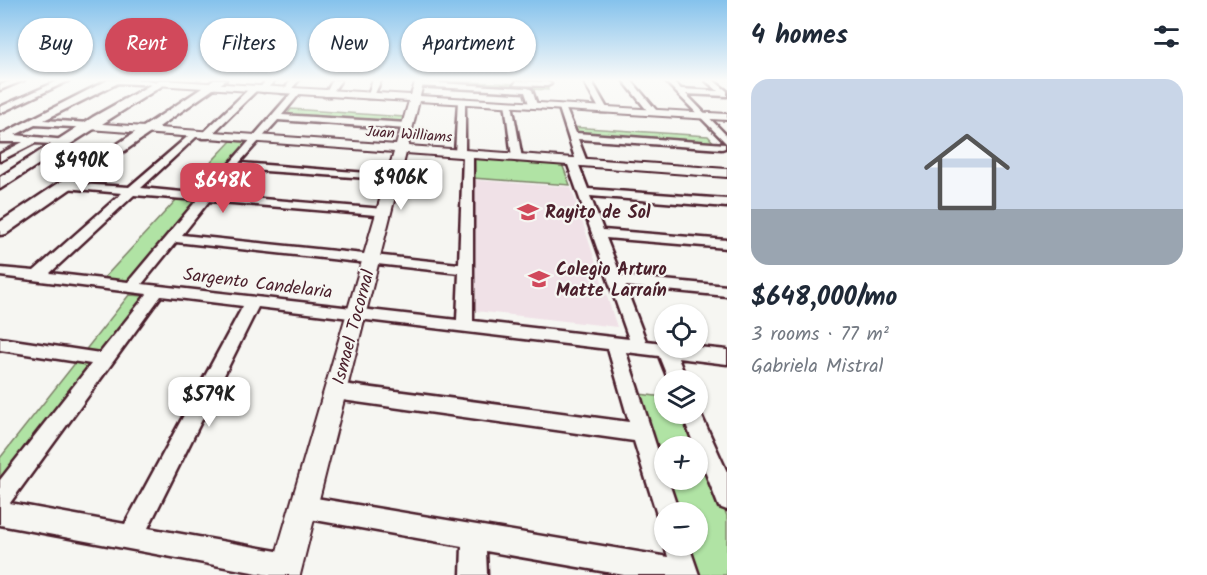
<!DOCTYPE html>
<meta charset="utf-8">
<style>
:root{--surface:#fff;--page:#f6f6f7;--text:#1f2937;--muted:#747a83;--line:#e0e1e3;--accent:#d1495b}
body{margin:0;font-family:Kalam,sans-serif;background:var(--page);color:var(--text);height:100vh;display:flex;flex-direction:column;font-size:22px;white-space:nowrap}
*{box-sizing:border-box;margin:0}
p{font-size:20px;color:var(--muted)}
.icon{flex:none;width:33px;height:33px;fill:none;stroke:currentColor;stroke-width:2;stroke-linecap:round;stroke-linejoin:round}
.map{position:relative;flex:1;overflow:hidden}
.panel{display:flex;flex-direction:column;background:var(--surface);width:480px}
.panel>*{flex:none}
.hud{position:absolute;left:18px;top:18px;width:570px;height:54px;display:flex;gap:12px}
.fabs{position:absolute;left:654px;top:304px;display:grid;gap:12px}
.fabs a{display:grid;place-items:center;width:54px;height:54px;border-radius:50%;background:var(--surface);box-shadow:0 2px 4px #0004;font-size:30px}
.price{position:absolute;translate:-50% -51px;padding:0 14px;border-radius:12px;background:#fff;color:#222;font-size:20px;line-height:39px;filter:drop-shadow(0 2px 3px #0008)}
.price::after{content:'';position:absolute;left:50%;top:36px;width:18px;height:14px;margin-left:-9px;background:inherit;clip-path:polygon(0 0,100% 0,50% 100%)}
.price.selected{background:var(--accent);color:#fff}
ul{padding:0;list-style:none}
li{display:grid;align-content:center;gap:12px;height:318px;padding:0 24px}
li+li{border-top:2px solid var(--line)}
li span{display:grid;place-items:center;height:186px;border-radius:18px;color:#555}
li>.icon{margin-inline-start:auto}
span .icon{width:108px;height:108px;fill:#fffc;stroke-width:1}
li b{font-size:26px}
h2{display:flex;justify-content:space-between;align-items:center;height:72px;padding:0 24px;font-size:26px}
.tag{padding:0 21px;border-radius:27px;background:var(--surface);box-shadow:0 2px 4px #0004;font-size:21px;line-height:54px}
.tag.selected{background:var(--accent);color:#fff}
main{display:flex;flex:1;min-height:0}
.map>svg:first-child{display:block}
.built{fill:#f0e1e7}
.green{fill:#b0e3a4;stroke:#7d8168;stroke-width:1.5}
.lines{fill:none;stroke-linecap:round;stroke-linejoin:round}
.minor-casing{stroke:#4a1f2b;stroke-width:5}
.tertiary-casing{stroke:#4a1f2b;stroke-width:4}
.secondary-casing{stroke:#4a1f2b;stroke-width:5}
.minor{fill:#f6f6f2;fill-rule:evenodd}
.tertiary{fill:#f6f6f2;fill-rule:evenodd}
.secondary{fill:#f6f6f2;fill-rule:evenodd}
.labels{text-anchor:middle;stroke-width:4.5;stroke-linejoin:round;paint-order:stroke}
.far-street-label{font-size:15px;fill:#4a1f2b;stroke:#f6f6f2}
.poi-label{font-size:18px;font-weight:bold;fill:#4a1f2b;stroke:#f6f6f2;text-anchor:start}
.street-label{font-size:18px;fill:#4a1f2b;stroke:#f6f6f2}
</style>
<main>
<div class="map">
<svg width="727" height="575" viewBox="0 0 727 575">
<rect width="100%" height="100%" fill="#f6f6f2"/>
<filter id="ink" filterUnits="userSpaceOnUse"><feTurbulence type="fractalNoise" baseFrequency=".0167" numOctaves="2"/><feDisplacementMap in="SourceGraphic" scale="12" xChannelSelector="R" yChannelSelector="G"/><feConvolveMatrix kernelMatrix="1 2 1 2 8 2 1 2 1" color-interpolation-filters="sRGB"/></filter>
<g filter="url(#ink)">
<path class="built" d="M475 180 571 187 617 327 476 311Z"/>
<g class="green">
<path d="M424 80 547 85 548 90 423 83Z"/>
<path d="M291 109 404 117 402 124 285 117Z"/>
<path d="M571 127 708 136 715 144 574 135Z"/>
<path d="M231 141 248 142 205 193 184 191Z"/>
<path d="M472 158 562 164 570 185 472 178Z"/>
<path d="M177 199 198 201 130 281 104 278Z"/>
<path d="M129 295 145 296 0 490V458Z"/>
<path d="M639 394 664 397V414H686L727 516V575H698L688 546H698V513H677L667 480H698V447H664V473Z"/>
</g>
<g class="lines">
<defs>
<g id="minor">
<path d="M14 80H24L0 90V85Z"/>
<path d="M60 80H70L0 113V107Z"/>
<path d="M108 80H146L164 83 160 85 118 83 44 120 89 123 92 124V128L35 125 15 135 66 140 71 143 69 145 35 143 0 161V154L23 142H0V135Z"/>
<path d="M267 80H275L264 92 257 90 208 138H202V134L251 87 258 89Z"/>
<path d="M291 80H299L288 93H282Z"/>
<path d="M333 80H341L330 96H324Z"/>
<path d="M373 80H381L373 98H367Z"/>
<path d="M583 80H591L608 110 607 112H601Z"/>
<path d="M623 80H631L656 110V114H650Z"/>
<path d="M664 80H672L681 89 718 91 705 80H713L727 91V96L686 94 727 136V144Z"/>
<path d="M517 81 547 82 551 84 547 86 514 85Z"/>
<path d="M419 82 528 88 532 90 537 105 530 107 525 92 416 86Z"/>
<path d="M294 90 301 92 282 115 407 123 412 126 407 129 278 120 239 163 393 175 398 178 397 180 235 169 214 195 384 209 388 210V216L209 201 182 235 459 264 463 156 455 154 458 101 465 99V152L473 154V321L629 339 567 162 572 159 576 161 558 105 565 107 576 133 725 144V148L722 149 578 139 587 162 582 165 578 163 588 189 727 199V207L590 196 603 230 727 240V248L606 238 621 276 727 286V296L625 286 646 341 664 343V348L698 347 727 350V364L678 358 687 381H669L659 356 626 352 664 470V480H668L679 513H664V524L659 521 634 441 335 399 328 396 326 391 328 386 335 383 629 422 608 349 258 307 148 528 288 553 297 557 301 566 297 575H269L0 525V480L91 364 0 350V338L100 353 147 294 0 276V268L34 271 122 193 65 188 61 187V183L129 187 193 132 198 135 196 137 141 188 203 194ZM134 195 197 200 128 282 50 273ZM176 242 459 273 457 320 142 284ZM161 296 243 306 125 524 10 503Z"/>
<path d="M505 102 512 104 522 158 517 161 512 158Z"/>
<path d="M698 408 727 472V510L719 507 698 453V447H695L682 414H698Z"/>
<path d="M304 496 668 557 665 546H689L699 575H624L486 551 487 575H461L462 546 304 518 296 515 292 507 296 499Z"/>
</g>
<path id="tertiary" d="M160 80 411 95 416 80H424L420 96 727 114V120L419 101 408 146 727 169V177L406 153 300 575H270L394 152 89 129 84 126 89 123 396 145 409 101 157 85V81Z"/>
<g id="secondary">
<path d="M159 80H171L0 189V177L93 117Z"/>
<path d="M214 80H226L6 234 0 235V222Z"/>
</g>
</defs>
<use href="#minor" class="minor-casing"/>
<use href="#tertiary" class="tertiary-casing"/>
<use href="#secondary" class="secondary-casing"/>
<use href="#minor" class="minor"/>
<use href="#tertiary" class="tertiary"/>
<use href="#secondary" class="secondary"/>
</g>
</g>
<linearGradient id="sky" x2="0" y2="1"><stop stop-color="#85c2ec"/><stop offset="0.5" stop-color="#fbfbf9"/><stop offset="1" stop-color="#fbfbf9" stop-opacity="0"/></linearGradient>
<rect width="727" height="160" fill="url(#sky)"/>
<defs>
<symbol id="school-bare" viewBox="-9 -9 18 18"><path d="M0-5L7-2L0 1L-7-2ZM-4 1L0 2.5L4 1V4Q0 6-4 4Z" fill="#d1495b" stroke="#f6f6f2" stroke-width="2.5" paint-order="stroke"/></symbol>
</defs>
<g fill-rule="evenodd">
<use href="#school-bare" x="513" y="197" width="30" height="30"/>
<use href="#school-bare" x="524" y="264" width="30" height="30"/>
</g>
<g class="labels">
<g class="far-street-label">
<text transform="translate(409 134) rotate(4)" y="5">Juan Williams</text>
</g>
<g class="poi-label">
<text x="545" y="218">Rayito de Sol</text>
<text x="556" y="275">Colegio Arturo<tspan x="556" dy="21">Matte Larraín</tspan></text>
</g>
<g class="street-label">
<text transform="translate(258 283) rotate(7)" y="6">Sargento Candelaria</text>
<text transform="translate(353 327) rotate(-75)" y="6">Ismael Tocornal</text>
</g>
</g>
</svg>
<div class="fabs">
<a><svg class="icon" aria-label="locate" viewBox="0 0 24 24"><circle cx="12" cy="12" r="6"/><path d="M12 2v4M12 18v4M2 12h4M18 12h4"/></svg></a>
<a><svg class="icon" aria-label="layers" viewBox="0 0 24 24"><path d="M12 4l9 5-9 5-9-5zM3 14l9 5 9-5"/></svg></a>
<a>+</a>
<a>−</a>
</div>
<b class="price" style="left:82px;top:194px">$490K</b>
<b class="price" style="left:401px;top:211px">$906K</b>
<b class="price selected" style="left:223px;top:214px">$648K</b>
<b class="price" style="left:209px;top:428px">$579K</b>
<div class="hud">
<a class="tag">Buy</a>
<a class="tag selected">Rent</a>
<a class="tag">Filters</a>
<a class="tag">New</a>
<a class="tag">Apartment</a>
</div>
</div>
<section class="panel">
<h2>4 homes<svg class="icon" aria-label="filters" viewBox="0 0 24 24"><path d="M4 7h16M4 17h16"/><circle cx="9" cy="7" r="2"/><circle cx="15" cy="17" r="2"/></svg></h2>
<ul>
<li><span style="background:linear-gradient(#c9d6e8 70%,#9aa5b1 0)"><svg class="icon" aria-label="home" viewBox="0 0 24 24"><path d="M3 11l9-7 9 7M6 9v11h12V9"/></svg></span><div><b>$648,000/mo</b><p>3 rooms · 77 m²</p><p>Gabriela Mistral</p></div></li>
</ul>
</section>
</main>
